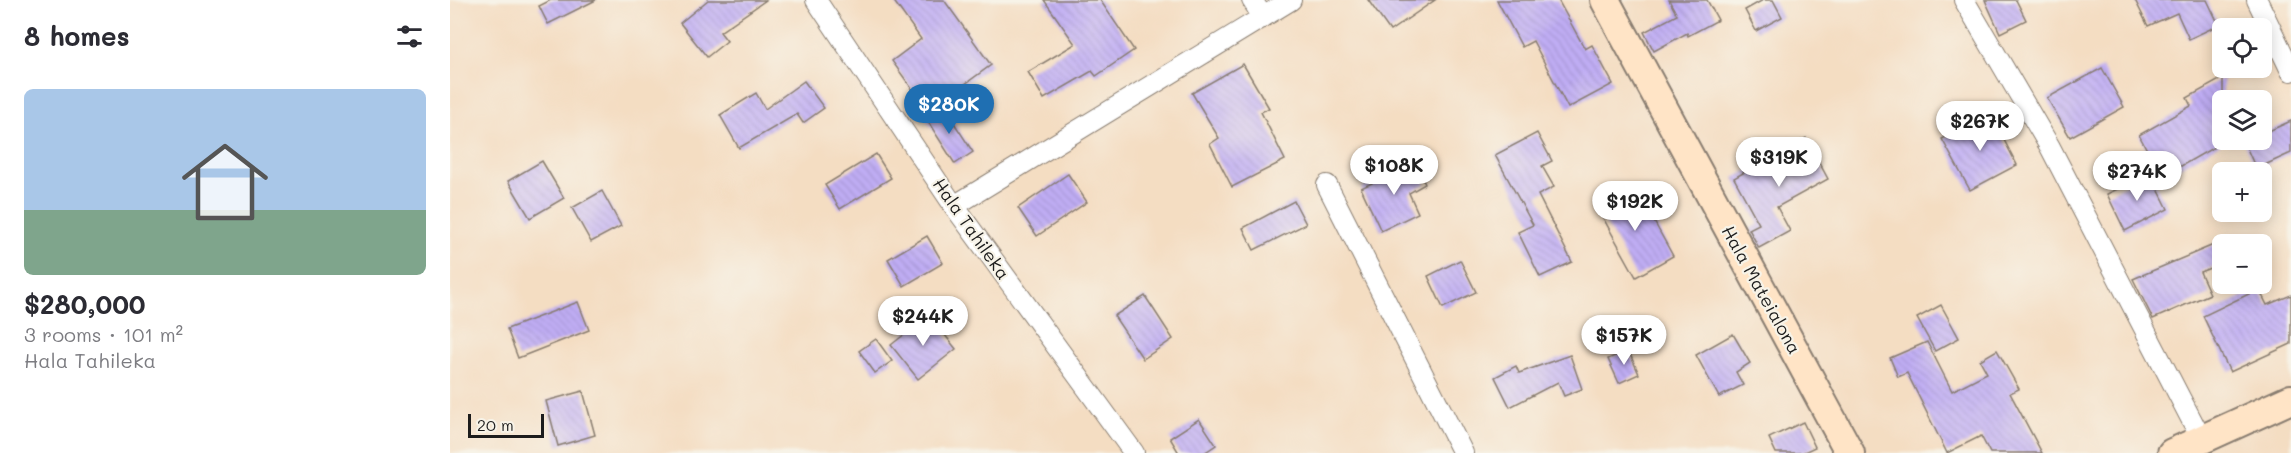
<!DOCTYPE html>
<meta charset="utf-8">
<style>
:root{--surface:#fff;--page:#f7f7f7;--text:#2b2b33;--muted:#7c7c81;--line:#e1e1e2;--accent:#1f6fb2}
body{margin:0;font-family:Mali,sans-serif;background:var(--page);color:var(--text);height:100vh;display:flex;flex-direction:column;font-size:22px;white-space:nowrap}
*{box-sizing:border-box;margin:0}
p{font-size:20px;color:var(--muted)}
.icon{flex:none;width:33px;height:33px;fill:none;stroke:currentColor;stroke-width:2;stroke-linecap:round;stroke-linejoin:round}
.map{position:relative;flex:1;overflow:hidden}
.side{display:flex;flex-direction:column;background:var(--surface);width:450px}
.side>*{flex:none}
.buttons{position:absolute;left:1762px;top:18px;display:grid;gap:12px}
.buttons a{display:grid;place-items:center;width:60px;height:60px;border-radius:9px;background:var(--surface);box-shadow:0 3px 15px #0003;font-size:30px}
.scale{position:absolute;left:18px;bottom:15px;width:76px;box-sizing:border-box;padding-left:6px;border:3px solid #1c1c1c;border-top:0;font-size:16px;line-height:21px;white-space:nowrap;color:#1c1c1c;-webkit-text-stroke:4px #f7f3e8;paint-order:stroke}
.price{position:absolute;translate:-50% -51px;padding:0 14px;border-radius:21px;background:#fff;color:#222;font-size:20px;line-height:39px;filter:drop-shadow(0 2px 3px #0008)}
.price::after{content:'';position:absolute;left:50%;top:36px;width:18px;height:14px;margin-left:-9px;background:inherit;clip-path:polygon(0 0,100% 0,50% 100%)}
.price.active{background:var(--accent);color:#fff}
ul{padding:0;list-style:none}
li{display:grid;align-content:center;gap:12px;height:318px;padding:0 24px}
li+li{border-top:2px solid var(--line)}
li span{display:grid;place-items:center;height:186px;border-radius:9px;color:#555}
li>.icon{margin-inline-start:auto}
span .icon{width:108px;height:108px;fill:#fffc;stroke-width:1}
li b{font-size:26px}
h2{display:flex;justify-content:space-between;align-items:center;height:72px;padding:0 24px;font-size:26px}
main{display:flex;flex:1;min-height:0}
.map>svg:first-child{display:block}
.building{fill:url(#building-back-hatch)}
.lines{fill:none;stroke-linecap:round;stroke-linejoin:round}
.street-casing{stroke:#887c6f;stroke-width:22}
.secondary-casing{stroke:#887c6f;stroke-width:32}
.street{stroke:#fff;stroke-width:20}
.secondary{stroke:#ffe4c6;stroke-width:28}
.labels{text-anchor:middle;stroke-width:4.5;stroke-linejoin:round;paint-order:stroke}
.street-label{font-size:18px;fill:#1c1c1c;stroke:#f7f3e8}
</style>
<main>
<section class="side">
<h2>8 homes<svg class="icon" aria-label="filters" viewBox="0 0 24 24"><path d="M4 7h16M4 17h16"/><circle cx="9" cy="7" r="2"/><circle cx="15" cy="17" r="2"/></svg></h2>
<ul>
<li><span style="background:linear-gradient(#a9c7e8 65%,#7fa58c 0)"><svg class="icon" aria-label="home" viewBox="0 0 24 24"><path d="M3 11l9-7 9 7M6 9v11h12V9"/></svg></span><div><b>$280,000</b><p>3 rooms · 101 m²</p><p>Hala Tahileka</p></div></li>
</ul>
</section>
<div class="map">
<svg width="1841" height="453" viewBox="0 0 1841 453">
<defs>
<pattern id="building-back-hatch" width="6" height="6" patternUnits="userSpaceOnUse" patternTransform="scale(1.5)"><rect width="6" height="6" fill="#c0adf4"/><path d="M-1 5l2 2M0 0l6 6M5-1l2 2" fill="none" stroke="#a494d1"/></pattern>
</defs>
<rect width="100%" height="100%" fill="#f7f3e8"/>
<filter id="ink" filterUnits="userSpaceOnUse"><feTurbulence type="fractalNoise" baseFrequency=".0167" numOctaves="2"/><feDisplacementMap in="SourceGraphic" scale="12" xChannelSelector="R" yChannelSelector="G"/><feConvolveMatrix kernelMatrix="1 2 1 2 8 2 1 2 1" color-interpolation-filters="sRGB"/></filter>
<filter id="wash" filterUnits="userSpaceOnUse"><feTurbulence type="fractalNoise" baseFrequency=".008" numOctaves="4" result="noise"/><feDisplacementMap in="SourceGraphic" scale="24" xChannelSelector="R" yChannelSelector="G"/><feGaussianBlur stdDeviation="1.35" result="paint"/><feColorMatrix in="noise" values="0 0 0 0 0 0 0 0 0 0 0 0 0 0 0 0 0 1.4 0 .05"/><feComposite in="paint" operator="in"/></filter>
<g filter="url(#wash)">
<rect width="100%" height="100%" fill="#f4ddc2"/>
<g id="blocks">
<g class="building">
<path d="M101 0H146L98 24 89 6Z"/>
<path d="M258 0H316L270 32 277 41 257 57 230 23Z"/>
<path d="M443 0H494L541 65 478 111 442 61 471 39Z"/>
<path d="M594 0H650L684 50 646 76 642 71 594 99 578 72 625 44Z"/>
<path d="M918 0H985L940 31Z"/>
<path d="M1047 0H1108L1135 49 1142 45 1163 84 1118 108 1083 41 1072 47Z"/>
<path d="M1219 0H1257L1268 20 1238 36 1237 33 1204 51 1194 32 1227 15Z"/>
<path d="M1313 0H1323L1332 17 1306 31 1295 10Z"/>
<path d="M1535 0H1566L1576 20 1550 33Z"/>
<path d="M1685 0H1757L1769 25 1739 39 1727 13 1698 26Z"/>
<path d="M793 64 819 108 811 112 835 160 782 187 760 144 769 138 742 93Z"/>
<path d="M1652 68 1674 107 1620 137 1597 98Z"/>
<path d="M1773 78V142L1712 177 1689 135 1741 106 1737 98Z"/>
<path d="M354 81 374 108 353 123 347 114 289 148 270 115 306 93 315 109Z"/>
<path d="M493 106 523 152 505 164 475 117Z"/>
<path d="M1540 113 1567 165 1520 190 1492 139Z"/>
<path d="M1841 121V153L1806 169 1794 142 1800 140H1812V134Z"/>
<path d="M1087 133 1102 161 1092 166 1104 187 1088 195 1122 262 1090 277 1068 232 1083 225 1045 155Z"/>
<path d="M1356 138 1378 179 1327 207 1340 231 1309 248 1299 229 1309 224 1284 178Z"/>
<path d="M426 154 441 178 390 209 375 185Z"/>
<path d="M92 161 114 198 80 218 58 181Z"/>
<path d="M965 163 975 184 959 193 968 213 931 231 911 188Z"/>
<path d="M1700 173 1718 209 1675 231 1657 194Z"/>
<path d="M618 174 637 202 587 236 568 208Z"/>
<path d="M1185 187 1223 256 1186 277 1147 207Z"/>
<path d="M152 191 171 226 141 242 122 208Z"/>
<path d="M844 201 856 224 804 250 793 228Z"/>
<path d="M477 236 493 263 454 286 438 259Z"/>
<path d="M1773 241V263L1750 272 1760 294 1703 319 1683 279Z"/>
<path d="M1010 260 1026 292 993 308 978 276Z"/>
<path d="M1809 289 1817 305 1841 295V344L1780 372 1753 316Z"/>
<path d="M695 296 723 339 693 359 664 316Z"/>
<path d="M128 302 139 330 68 358 57 329Z"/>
<path d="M1491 305 1509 338 1485 351 1467 318Z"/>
<path d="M479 315 506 349 468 379 441 345Z"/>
<path d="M1283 334 1300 363 1286 372 1293 385 1269 397 1246 355Z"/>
<path d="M426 339 442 361 425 373 409 351Z"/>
<path d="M1477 342 1502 391 1537 373 1530 360 1547 350 1569 389 1560 393 1592 453H1540L1531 436 1497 453 1457 373 1448 377 1440 358Z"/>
<path d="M1178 350 1189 374 1169 383 1158 359Z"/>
<path d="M1120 355 1132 389 1114 396 1108 382 1060 407 1045 377 1066 366 1069 373Z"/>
<path d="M133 391 145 435 108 446 96 401Z"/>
<path d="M749 419 766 445 754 453H729L720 438Z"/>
<path d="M1353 422 1365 447 1352 453H1326L1319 438Z"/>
</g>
</g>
</g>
<g filter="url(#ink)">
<use href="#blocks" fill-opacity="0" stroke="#887c6f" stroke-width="1.5"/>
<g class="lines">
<defs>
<g id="street">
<path d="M366 0 504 206 684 453"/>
<path d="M802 0 813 17"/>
<path d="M1514 0 1600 147 1752 440"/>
<path d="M1807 0 1841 71"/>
<path d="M877 185 1013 453"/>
<path d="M504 206 841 0"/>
</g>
<g id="secondary">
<path d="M1155 0 1400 453"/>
<path d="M1722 453 1841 399"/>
</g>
</defs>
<use href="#street" class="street-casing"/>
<use href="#secondary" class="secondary-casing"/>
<use href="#street" class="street"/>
<use href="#secondary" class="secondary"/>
</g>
</g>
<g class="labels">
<g class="street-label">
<text transform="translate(521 229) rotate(55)" y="6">Hala Tahileka</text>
<text transform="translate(1311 290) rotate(61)" y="6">Hala Mateialona</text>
</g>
</g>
</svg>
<div class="buttons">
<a><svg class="icon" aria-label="locate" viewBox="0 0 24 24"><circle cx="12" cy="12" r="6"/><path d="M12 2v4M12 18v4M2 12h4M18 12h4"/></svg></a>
<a><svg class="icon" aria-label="layers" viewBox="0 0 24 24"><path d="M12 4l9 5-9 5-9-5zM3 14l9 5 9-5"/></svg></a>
<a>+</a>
<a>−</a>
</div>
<div class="scale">20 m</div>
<b class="price active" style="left:499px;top:135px">$280K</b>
<b class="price" style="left:1530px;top:152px">$267K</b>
<b class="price" style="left:1329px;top:188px">$319K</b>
<b class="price" style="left:944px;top:196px">$108K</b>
<b class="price" style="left:1687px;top:202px">$274K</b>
<b class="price" style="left:1185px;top:232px">$192K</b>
<b class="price" style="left:473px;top:347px">$244K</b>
<b class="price" style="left:1174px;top:366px">$157K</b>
</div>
</main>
